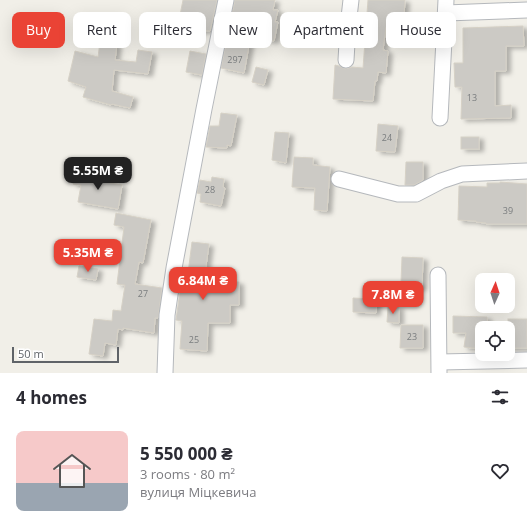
<!DOCTYPE html>
<meta charset="utf-8">
<style>
:root{--surface:#fff;--page:#f7f7f7;--text:#2b2b33;--muted:#7c7c81;--line:#e1e1e2;--accent:#ea4335}
body{margin:0;font-family:"Open Sans",sans-serif;background:var(--page);color:var(--text);height:100vh;display:flex;flex-direction:column;font-size:15px;white-space:nowrap}
*{box-sizing:border-box;margin:0}
p{font-size:13px;color:var(--muted)}
.icon{flex:none;width:22px;height:22px;fill:none;stroke:currentColor;stroke-width:2;stroke-linecap:round;stroke-linejoin:round}
.map{position:relative;height:373px;overflow:hidden}
.panel{display:flex;flex-direction:column;background:var(--surface);flex:1}
.panel>*{flex:none}
.hud{position:absolute;left:12px;top:12px;width:503px;height:36px;display:flex;gap:8px}
.needle{width:26px;rotate:3deg}
.fabs{position:absolute;left:475px;top:273px;display:grid;gap:8px}
.fabs a{display:grid;place-items:center;width:40px;height:40px;border-radius:8px;background:var(--surface);box-shadow:0 4px 16px #0002;font-size:20px}
.scale{position:absolute;left:12px;bottom:10px;width:107px;box-sizing:border-box;padding-left:4px;border:2px solid #5f6368;border-top:0;font-size:11px;line-height:14px;white-space:nowrap;color:#5f6368;-webkit-text-stroke:3px #fff;paint-order:stroke}
.price{position:absolute;translate:-50% -34px;padding:0 9px;border-radius:8px;background:var(--accent);color:#fff;font-size:13px;line-height:26px;filter:drop-shadow(0 1px 2px #0008)}
.price::after{content:'';position:absolute;left:50%;top:24px;width:12px;height:9px;margin-left:-6px;background:inherit;clip-path:polygon(0 0,100% 0,50% 100%)}
.price.current{background:#222;color:#fff}
ul{padding:0;list-style:none}
li{display:flex;align-items:center;gap:12px;height:100px;padding:0 16px}
li+li{border-top:1px solid var(--line)}
li span{display:grid;place-items:center;flex:none;width:112px;height:80px;border-radius:8px;color:#555}
li>.icon{margin-inline-start:auto}
span .icon{width:48px;height:48px;fill:#fffc;stroke-width:1}
li b{font-size:17px}
h2{display:flex;justify-content:space-between;align-items:center;height:48px;padding:0 16px;font-size:17px}
.chip{padding:0 14px;border-radius:8px;background:var(--surface);box-shadow:0 4px 16px #0002;font-size:14px;line-height:36px}
.chip.current{background:var(--accent);color:#fff}
.map>svg:first-child{display:block}
.building{fill:#cccac5;stroke:#d6d1c6;filter:url(#shadow)}
.lines{fill:none;stroke-linecap:round;stroke-linejoin:round}
.minor-casing{stroke:#b5b8bc;stroke-width:17}
.minor{stroke:#fff;stroke-width:15}
.labels{text-anchor:middle;stroke-width:3;stroke-linejoin:round;paint-order:stroke}
.number-label{font-size:9px;fill:#7a7d7f}
</style>
<div class="map">
<svg width="527" height="373" viewBox="0 0 527 373">
<defs>
<filter id="shadow"><feDropShadow dx="4.5" dy="2.5" stdDeviation="2" flood-color="#0004"/></filter>
</defs>
<rect width="100%" height="100%" fill="#f1efe8"/>
<g class="building">
<path d="M183 0H217L210 31 200 30V33L183 30 186 16 180 15Z"/>
<path d="M235 0H275L273 10H278L275 22H278L274 41 255 38 254 41 250 40 244 73 221 68Z"/>
<path d="M368 0H405L404 17H395V28L386 27 383 50 388 51 386 73 378 72 377 81H375L373 101 333 99 335 65 339 66 345 69 352 67 363 68Z"/>
<path d="M328 16 339 17 337 35 326 34Z"/>
<path d="M523 26 524 46H506V71H495V106L511 105V118L461 119 462 87H455L454 63H463V28Z"/>
<path d="M100 42 117 44 115 60 136 62 138 50 152 52 148 74 114 70 112 91 133 97 130 108 112 104 111 105 83 97 86 87 68 81 75 51 98 57Z"/>
<path d="M190 51 206 54 202 75 186 72Z"/>
<path d="M256 67 268 70 264 85 252 82Z"/>
<path d="M221 113 237 115 231 146 227 145V148L206 147 210 126H219Z"/>
<path d="M378 124 398 126 395 152 376 151Z"/>
<path d="M275 132 289 133 286 163 272 160Z"/>
<rect x="461" y="137" width="18" height="12"/>
<path d="M294 157 313 158V165L330 167 327 211 314 210 315 188 292 187Z"/>
<path d="M406 162H423V180L414 185H405Z"/>
<path d="M75 173 104 178V182L122 185 118 209 78 202 81 185 73 184Z"/>
<path d="M212 177 224 179 223 187 225 188 221 206 200 202 201 194 197 193 200 180 211 182Z"/>
<path d="M500 182 527 184V224H486V223L476 222V221L458 220 459 186 487 187V183H500Z"/>
<path d="M116 213 151 220 143 263 139 262 135 284 162 288 158 318H155L154 333 123 328V330L118 329 116 345 105 343 103 356 89 354 94 319 112 321 113 310 121 311 125 285 117 284 124 227 114 225Z"/>
<path d="M192 242 209 244 204 281 239 282V305H230V323H208L207 351 180 349 182 321 176 320 180 291 181 292V281H187Z"/>
<path d="M402 257 423 258 422 288 406 287V282H401Z"/>
<path d="M79 266 98 269 96 280 77 277Z"/>
<path d="M353 298 377 299 376 313 353 312Z"/>
<path d="M388 307H399V323L387 322Z"/>
<path d="M453 316 487 317 488 328H482V349L464 347 466 333H453Z"/>
<rect x="508" y="319" width="19" height="29"/>
<path d="M401 325H423V348H400Z"/>
</g>
<g class="lines">
<defs>
<g id="minor">
<path d="M446 13 527 10"/>
<path d="M346 60 348 26 351 0"/>
<path d="M440 118 446 0"/>
<path d="M339 179 398 194H416L441 181 462 174 527 171"/>
<path d="M438 275 439 373"/>
<path d="M440 362 527 360"/>
<path d="M165 373 167 315 174 268 204 109 226 0"/>
</g>
</defs>
<use href="#minor" class="minor-casing"/>
<use href="#minor" class="minor"/>
</g>
<g class="labels">
<g class="number-label">
<text x="235" y="63">297</text>
<text x="472" y="101">13</text>
<text x="387" y="141">24</text>
<text x="210" y="193">28</text>
<text x="508" y="214">39</text>
<text x="143" y="297">27</text>
<text x="412" y="340">23</text>
<text x="194" y="343">25</text>
</g>
</g>
</svg>
<div class="fabs">
<a><svg class="needle" viewBox="-14 -14 28 28"><path d="M0-13l5 13h-10z" fill="#e53935"/><path d="M0 13l5-13h-10z" fill="#7c7c81"/></svg></a>
<a><svg class="icon" aria-label="locate" viewBox="0 0 24 24"><circle cx="12" cy="12" r="6"/><path d="M12 2v4M12 18v4M2 12h4M18 12h4"/></svg></a>
</div>
<div class="scale">50 m</div>
<b class="price current" style="left:98px;top:191px">5.55M ₴</b>
<b class="price" style="left:88px;top:273px">5.35M ₴</b>
<b class="price" style="left:203px;top:301px">6.84M ₴</b>
<b class="price" style="left:393px;top:315px">7.8M ₴</b>
<div class="hud">
<a class="chip current">Buy</a>
<a class="chip">Rent</a>
<a class="chip">Filters</a>
<a class="chip">New</a>
<a class="chip">Apartment</a>
<a class="chip">House</a>
</div>
</div>
<section class="panel">
<h2>4 homes<svg class="icon" aria-label="filters" viewBox="0 0 24 24"><path d="M4 7h16M4 17h16"/><circle cx="9" cy="7" r="2"/><circle cx="15" cy="17" r="2"/></svg></h2>
<ul>
<li><span style="background:linear-gradient(#f6c9c9 65%,#9aa5b1 0)"><svg class="icon" aria-label="home" viewBox="0 0 24 24"><path d="M3 11l9-7 9 7M6 9v11h12V9"/></svg></span><div><b>5 550 000 ₴</b><p>3 rooms · 80 m²</p><p>вулиця Міцкевича</p></div><svg class="icon" aria-label="heart" viewBox="0 0 24 24"><path d="M12 20l-8-8c-3-5 5-10 8-4 3-6 11-1 8 4z"/></svg></li>
</ul>
</section>
